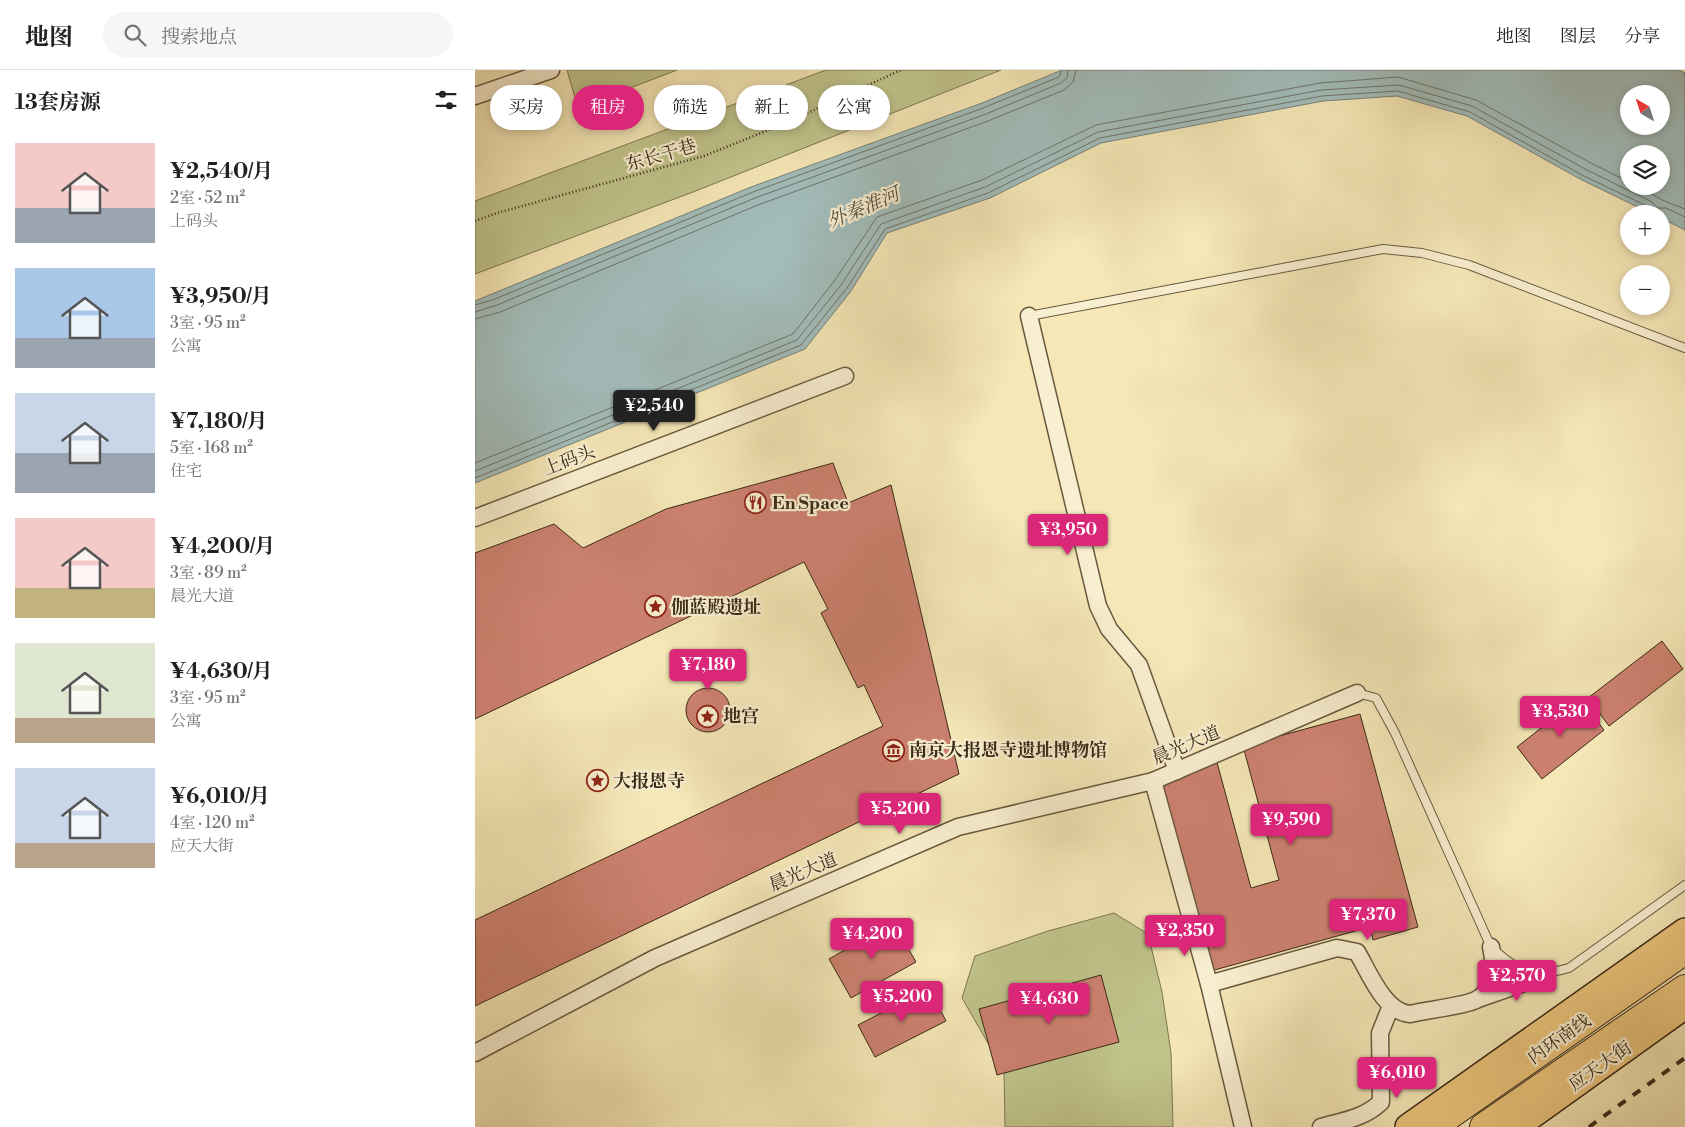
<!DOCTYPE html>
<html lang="zh">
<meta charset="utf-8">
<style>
:root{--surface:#fff;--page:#f6f6f6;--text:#222;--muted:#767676;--line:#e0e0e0;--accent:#db2777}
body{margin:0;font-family:"Libre Bodoni","Noto Serif SC",serif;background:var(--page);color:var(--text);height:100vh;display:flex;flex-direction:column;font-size:19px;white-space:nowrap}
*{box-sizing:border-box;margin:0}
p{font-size:16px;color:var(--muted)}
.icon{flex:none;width:28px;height:28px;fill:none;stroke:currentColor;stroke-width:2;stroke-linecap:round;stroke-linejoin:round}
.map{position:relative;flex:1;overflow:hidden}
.details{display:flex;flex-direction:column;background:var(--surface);width:475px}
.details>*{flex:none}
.guide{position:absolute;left:15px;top:15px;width:475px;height:45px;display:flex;gap:10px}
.needle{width:32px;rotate:321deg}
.buttons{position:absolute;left:1145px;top:15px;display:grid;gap:10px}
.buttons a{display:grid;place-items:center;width:50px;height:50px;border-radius:50%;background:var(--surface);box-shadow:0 2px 8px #0003;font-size:25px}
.price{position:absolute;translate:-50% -42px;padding:0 11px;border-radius:5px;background:var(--accent);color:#fff;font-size:16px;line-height:32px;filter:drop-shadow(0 1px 2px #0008)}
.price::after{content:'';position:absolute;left:50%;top:30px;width:15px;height:11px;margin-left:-8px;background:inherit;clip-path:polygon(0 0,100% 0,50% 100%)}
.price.selected{background:#222;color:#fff}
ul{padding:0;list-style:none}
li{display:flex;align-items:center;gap:15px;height:125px;padding:0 15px}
li span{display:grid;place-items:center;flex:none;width:140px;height:100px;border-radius:0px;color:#555}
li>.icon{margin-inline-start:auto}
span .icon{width:60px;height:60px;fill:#fffc;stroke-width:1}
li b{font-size:21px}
h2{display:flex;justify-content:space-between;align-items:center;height:60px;padding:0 15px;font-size:21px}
.tag{padding:0 18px;border-radius:22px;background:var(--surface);box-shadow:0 2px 8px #0003;font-size:18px;line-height:45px}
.tag.selected{background:var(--accent);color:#fff}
header{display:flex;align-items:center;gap:30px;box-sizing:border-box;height:70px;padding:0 25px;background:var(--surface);border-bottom:1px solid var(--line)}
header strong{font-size:24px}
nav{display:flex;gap:28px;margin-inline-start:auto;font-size:18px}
.search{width:350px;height:45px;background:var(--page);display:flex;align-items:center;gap:12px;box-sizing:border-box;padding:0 18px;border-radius:28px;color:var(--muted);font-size:19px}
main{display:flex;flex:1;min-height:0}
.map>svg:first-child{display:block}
.green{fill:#c0c48b;stroke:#7d7751}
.water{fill:#a2bcba;stroke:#788279;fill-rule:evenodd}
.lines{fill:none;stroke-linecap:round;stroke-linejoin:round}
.shore{stroke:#6e7368;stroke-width:1}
.building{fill:#cc8170;stroke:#3a2a17}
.lane-casing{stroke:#69593f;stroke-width:10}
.street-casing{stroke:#69593f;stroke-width:19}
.primary-casing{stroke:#3a2a17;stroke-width:28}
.highway-casing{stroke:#3a2a17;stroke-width:30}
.path{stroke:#3a2a17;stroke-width:2.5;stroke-dasharray:1 2.5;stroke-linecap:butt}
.lane{stroke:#f8efd0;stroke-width:8}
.street{stroke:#f8efd0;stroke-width:16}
.primary{stroke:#eac47b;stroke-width:25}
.highway{stroke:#eac47b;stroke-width:28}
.rail{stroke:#3a2a17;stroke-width:4;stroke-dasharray:9 9;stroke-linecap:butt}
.labels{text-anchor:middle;stroke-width:4.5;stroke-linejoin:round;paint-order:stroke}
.street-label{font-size:18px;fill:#3a2a17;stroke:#f8efd0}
.poi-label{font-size:18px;font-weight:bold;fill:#3a2a17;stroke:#f8efd0;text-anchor:start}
.water-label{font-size:19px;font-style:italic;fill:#544e40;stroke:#f8efd0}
</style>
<header>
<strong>地图</strong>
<div class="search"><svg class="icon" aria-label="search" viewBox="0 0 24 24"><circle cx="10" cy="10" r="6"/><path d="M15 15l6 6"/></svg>搜索地点</div>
<nav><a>地图</a><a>图层</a><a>分享</a></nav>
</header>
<main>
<section class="details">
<h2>13套房源<svg class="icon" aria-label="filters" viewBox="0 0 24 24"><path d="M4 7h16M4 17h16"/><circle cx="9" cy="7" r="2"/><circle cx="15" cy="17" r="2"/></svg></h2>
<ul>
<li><span style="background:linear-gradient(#f6c9c9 65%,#9aa5b1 0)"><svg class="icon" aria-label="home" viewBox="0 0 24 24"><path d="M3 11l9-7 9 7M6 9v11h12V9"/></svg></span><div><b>¥2,540/月</b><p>2室 · 52 m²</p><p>上码头</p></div></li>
<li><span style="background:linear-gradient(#a9c7e8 70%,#9aa5b1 0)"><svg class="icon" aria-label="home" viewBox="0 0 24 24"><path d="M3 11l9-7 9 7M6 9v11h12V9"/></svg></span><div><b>¥3,950/月</b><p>3室 · 95 m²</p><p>公寓</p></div></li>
<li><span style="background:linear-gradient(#c9d6e8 60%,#9aa5b1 0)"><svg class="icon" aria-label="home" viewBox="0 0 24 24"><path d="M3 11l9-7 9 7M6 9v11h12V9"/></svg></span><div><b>¥7,180/月</b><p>5室 · 168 m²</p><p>住宅</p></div></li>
<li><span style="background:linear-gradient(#f6c9c9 70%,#c2b280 0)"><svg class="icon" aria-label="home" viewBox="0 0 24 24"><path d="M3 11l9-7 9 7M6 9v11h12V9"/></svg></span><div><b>¥4,200/月</b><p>3室 · 89 m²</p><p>晨光大道</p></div></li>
<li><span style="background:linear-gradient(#dfe7d0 75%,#b9a48a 0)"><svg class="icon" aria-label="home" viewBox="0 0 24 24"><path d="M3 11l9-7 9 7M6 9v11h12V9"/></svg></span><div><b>¥4,630/月</b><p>3室 · 95 m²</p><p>公寓</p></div></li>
<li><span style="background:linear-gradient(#c9d6e8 75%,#b9a48a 0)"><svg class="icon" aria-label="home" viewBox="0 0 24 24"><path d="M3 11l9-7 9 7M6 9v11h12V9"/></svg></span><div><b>¥6,010/月</b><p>4室 · 120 m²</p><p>应天大街</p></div></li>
</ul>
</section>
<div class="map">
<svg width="1210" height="1057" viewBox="0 0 1210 1057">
<rect width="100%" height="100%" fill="#f5e7b6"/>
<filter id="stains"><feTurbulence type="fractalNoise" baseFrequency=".004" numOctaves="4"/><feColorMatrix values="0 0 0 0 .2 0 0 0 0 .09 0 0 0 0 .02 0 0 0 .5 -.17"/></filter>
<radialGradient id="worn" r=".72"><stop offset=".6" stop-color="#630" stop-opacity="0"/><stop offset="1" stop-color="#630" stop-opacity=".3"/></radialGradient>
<g class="green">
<path d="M92 0H202L103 38Z"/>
<path d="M351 0H526L218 122 0 204V131Z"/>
<path d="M639 843 673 864 687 922 696 983 698 1057H530L529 1001 487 928 500 886 573 861Z"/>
</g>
<path class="water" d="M587 0H1203L1210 3V160L1186 148V144H1177L1105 109 992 46 922 26 848 31 626 73 515 128 412 163 376 221 330 279 0 413V231L276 117 507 33ZM1154 24H1186V56H1154ZM1154 84H1186V116H1154Z"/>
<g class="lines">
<g class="shore">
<path d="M1163 116 1187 130 1210 139"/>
<path d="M0 235 20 229 278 122 508 38 584 7 587 0"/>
<path d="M0 242 22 235 280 128 511 44 586 13 592 8 593 0"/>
<path d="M0 249 25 242 283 135 513 51 589 20 598 12 601 0"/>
<path d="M0 393 318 264 360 210 402 147 507 110 621 55 845 13 923 7 1001 30 1114 92 1154 112"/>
<path d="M0 401 322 270 366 215 406 154 510 117 623 62 846 20 924 15 997 36 1110 99 1177 132 1183 138H1191L1210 147"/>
<path d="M0 408 326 275 372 218 410 159 513 123 625 68 847 26 923 21 995 42 1107 105 1174 137 1177 144"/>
</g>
</g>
<g class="building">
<path d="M358 393 373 433 416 415 484 704 0 936V850L408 656 389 615 383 618 346 543 353 539 329 492 0 649V483L79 454 108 478 191 439Z"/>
<path d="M1187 571 1208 599 1134 656 1113 628Z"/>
<circle cx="233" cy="640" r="22"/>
<path d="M1104 628 1129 660 1067 709 1042 677Z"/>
<path d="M885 644 943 857 898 870 895 857 736 901 682 700 740 685 776 818 804 810 768 676Z"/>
<path d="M418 852 441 892 376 928 354 889Z"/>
<path d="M626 905 644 972 522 1005 504 939Z"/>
<path d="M454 918 471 951 400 987 383 955Z"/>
</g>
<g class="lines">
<defs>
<g id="lane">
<path d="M554 246 908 179 947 183 994 195 1210 278"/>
<path d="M882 623 901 628 920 663 1016 877C1044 902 1056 909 1094 898L1210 815"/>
</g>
<g id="street">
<path d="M0 26 76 0"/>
<path d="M554 246 623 536 634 559 664 595 702 701"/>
<path d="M0 448 370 306"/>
<path d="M678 711 734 914 768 1057"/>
<path d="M734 914 862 878 882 882C894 902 909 942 935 944 950 940 989 936 1001 930 1020 920 1020 894 1016 877"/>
<path d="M1003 929 1072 905"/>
<path d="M0 983 180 888 483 757 678 711 882 623"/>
<path d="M846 1057C867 1051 890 1048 906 1032L905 963 916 936"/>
</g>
<g id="primary">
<path d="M933 1057 1210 861"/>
<path d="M1041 1057 1210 936"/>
</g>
<g id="highway">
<path d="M957 1057 1210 880"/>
<path d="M1009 1057 1210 919"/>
</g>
</defs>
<use href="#lane" class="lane-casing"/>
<use href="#street" class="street-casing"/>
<use href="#primary" class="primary-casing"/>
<use href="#highway" class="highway-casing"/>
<path class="path" d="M0 151 22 143 229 86 311 53 426 0"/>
<use href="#lane" class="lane"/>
<use href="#street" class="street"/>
<use href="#primary" class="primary"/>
<use href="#highway" class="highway"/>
<path class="rail" d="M1114 1057 1210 988"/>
</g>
<defs>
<symbol id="restaurant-ring" viewBox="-11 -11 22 22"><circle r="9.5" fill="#f8efd0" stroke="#8f2418" stroke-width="1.5"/><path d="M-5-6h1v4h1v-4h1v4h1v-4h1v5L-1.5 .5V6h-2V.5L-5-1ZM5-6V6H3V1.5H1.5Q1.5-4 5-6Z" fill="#8f2418"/></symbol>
<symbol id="sight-ring" viewBox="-11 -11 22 22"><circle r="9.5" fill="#f8efd0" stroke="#8f2418" stroke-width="1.5"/><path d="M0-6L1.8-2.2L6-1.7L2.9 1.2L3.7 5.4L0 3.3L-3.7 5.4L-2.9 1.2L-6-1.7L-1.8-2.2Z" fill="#8f2418"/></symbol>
<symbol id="museum-ring" viewBox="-11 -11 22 22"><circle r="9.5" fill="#f8efd0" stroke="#8f2418" stroke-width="1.5"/><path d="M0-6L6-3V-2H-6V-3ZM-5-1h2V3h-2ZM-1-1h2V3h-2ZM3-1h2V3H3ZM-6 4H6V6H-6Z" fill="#8f2418"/></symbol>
</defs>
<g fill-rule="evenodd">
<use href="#restaurant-ring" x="268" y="420" width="25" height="25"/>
<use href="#sight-ring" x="168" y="524" width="25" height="25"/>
<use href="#sight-ring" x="220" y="634" width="25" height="25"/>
<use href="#museum-ring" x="406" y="668" width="25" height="25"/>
<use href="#sight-ring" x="110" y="698" width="25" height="25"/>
</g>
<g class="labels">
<g class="street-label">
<text transform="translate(186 85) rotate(-16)" y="6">东长干巷</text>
<text transform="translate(94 390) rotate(-21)" y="6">上码头</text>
<text transform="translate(711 675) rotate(-23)" y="6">晨光大道</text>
<text transform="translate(328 802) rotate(-23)" y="6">晨光大道</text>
<text transform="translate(1084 969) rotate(-35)" y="6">内环南线</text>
<text transform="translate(1125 996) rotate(-35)" y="6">应天大街</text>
</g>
<g class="poi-label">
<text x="297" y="439">En Space</text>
<text x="196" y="543">伽蓝殿遗址</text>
<text x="248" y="652">地宫</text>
<text x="434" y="686">南京大报恩寺遗址博物馆</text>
<text x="138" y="717">大报恩寺</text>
</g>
<g class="water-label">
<text transform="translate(388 137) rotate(-23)" y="7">外秦淮河</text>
</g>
</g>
<rect width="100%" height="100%" filter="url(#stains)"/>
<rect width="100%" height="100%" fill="url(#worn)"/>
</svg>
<div class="buttons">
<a><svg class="needle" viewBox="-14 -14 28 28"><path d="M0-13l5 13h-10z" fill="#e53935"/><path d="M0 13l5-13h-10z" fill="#767676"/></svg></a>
<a><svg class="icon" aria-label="layers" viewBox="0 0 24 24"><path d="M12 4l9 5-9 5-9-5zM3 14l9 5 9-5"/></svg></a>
<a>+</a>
<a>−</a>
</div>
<b class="price selected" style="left:179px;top:362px">¥2,540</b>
<b class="price" style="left:593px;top:486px">¥3,950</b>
<b class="price" style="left:233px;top:621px">¥7,180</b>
<b class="price" style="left:1085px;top:668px">¥3,530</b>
<b class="price" style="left:425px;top:765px">¥5,200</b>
<b class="price" style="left:816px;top:776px">¥9,590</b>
<b class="price" style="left:893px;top:871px">¥7,370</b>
<b class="price" style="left:710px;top:887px">¥2,350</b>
<b class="price" style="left:397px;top:890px">¥4,200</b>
<b class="price" style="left:1042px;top:932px">¥2,570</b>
<b class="price" style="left:427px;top:953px">¥5,200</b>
<b class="price" style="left:574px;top:955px">¥4,630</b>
<b class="price" style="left:922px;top:1029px">¥6,010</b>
<div class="guide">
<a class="tag">买房</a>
<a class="tag selected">租房</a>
<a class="tag">筛选</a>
<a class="tag">新上</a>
<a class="tag">公寓</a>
</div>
</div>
</main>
